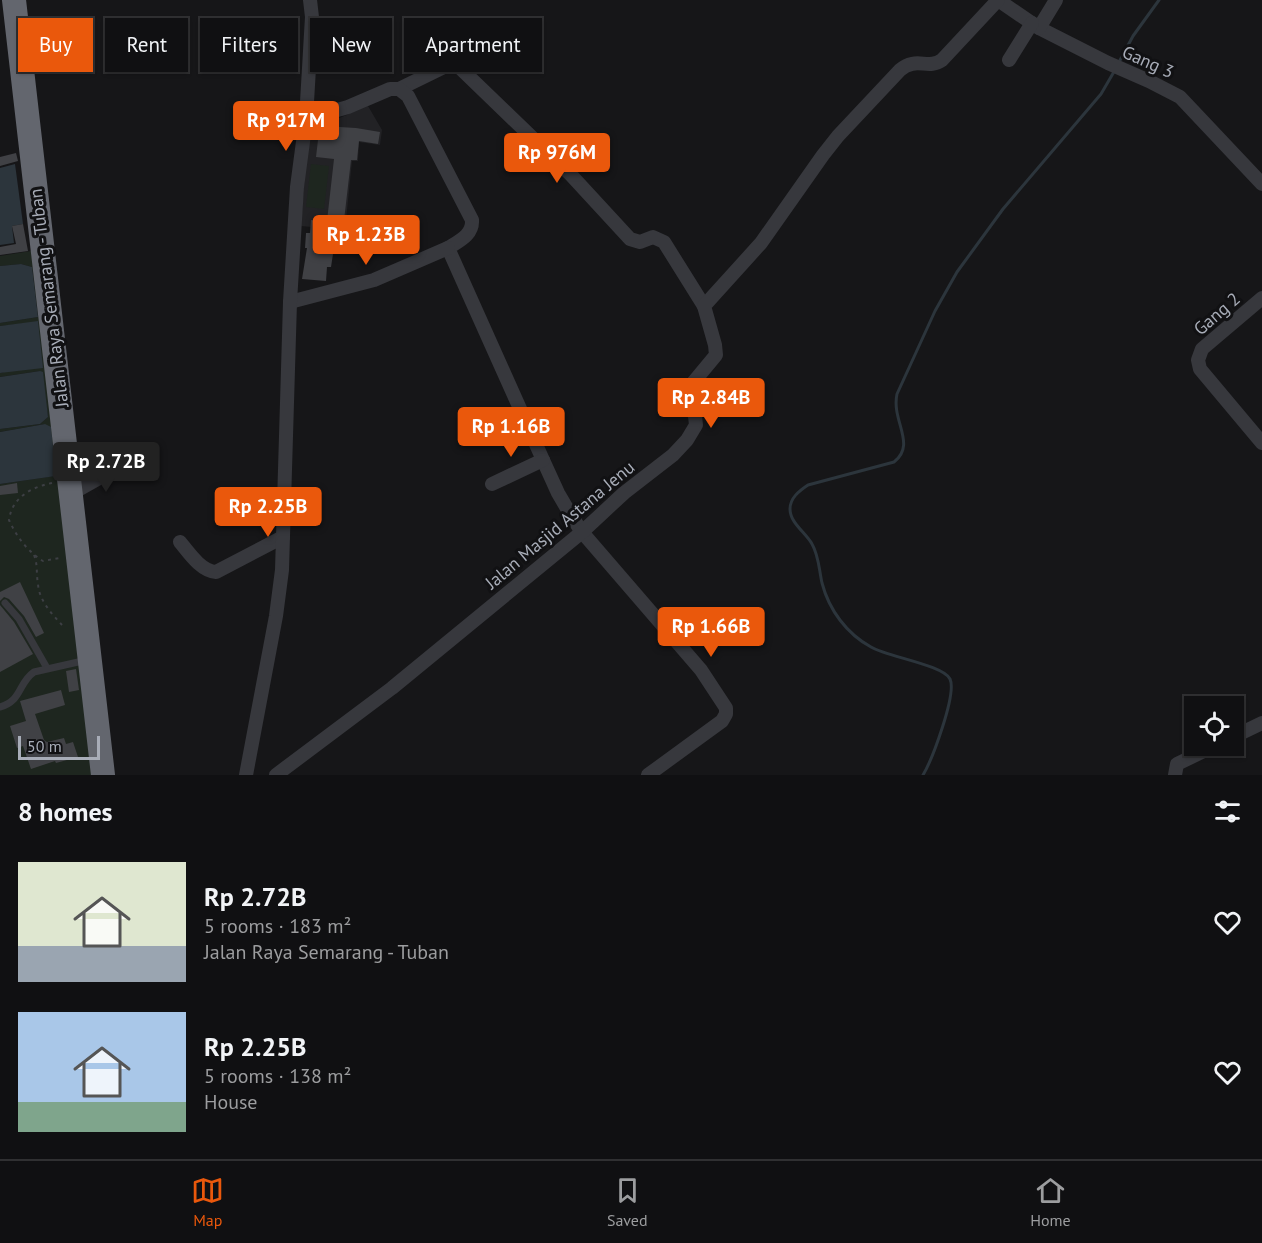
<!DOCTYPE html>
<meta charset="utf-8">
<style>
:root{--surface:#101012;--page:#1e1e20;--text:#f1f3f6;--muted:#9c9d9f;--line:#303032;--accent:#ea580c}
body{margin:0;font-family:"PT Sans",sans-serif;background:var(--page);color:var(--text);height:100vh;display:flex;flex-direction:column;font-size:22px;white-space:nowrap}
*{box-sizing:border-box;margin:0}
p{font-size:20px;color:var(--muted)}
.icon{flex:none;width:33px;height:33px;fill:none;stroke:currentColor;stroke-width:2;stroke-linecap:round;stroke-linejoin:round}
.map{position:relative;height:775px;overflow:hidden}
.sheet{display:flex;flex-direction:column;background:var(--surface);flex:1}
.sheet>*{flex:none}
.guide{position:absolute;left:18px;top:18px;width:600px;height:54px;display:flex;gap:12px}
.controls{position:absolute;left:1184px;top:696px;display:grid;gap:12px}
.controls a{display:grid;place-items:center;width:60px;height:60px;border-radius:0px;background:var(--surface);box-shadow:0 2px 4px #0004,0 0 0 2px var(--line);font-size:30px}
.scale{position:absolute;left:18px;bottom:15px;width:82px;box-sizing:border-box;padding-left:6px;border:3px solid #a8adb8;border-top:0;font-size:16px;line-height:21px;white-space:nowrap;color:#a8adb8;-webkit-text-stroke:4px #111113;paint-order:stroke}
.price{position:absolute;translate:-50% -51px;padding:0 14px;border-radius:6px;background:var(--accent);color:#fff;font-size:20px;line-height:39px;filter:drop-shadow(0 2px 3px #0008)}
.price::after{content:'';position:absolute;left:50%;top:36px;width:18px;height:14px;margin-left:-9px;background:inherit;clip-path:polygon(0 0,100% 0,50% 100%)}
.price.current{background:#222;color:#fff}
ul{padding:0;list-style:none}
li{display:flex;align-items:center;gap:18px;height:150px;padding:0 18px}
li span{display:grid;place-items:center;flex:none;width:168px;height:120px;border-radius:0px;color:#555}
li>.icon{margin-inline-start:auto}
span .icon{width:72px;height:72px;fill:#fffc;stroke-width:1}
li b{font-size:26px}
h2{display:flex;justify-content:space-between;align-items:center;height:72px;padding:0 18px;font-size:26px}
.pill{padding:0 21px;border-radius:0px;background:var(--surface);box-shadow:0 2px 4px #0004,0 0 0 2px var(--line);font-size:21px;line-height:54px}
.pill.current{background:var(--accent);color:#fff}
.tabs{display:flex;justify-content:space-around;align-items:center;height:84px;border-top:2px solid var(--line);background:var(--surface);font-size:16px;color:var(--muted)}
.tabs a{display:grid;justify-items:center;gap:3px}
.tabs .current{color:var(--accent)}
.map>svg:first-child{display:block}
.built{fill:#222225}
.green{fill:#1e261f}
.water{fill:#2c353c}
.lines{fill:none;stroke-linecap:round;stroke-linejoin:round}
.stream{stroke:#2c353c;stroke-width:3}
.building{fill:#404145}
.path{stroke:#3d3f44;stroke-width:2;stroke-dasharray:3 4.5;stroke-linecap:butt}
.lane{stroke:#37383d;stroke-width:7}
.street{stroke:#37383d;stroke-width:14}
.highway{stroke:#63666e;stroke-width:24}
.labels{text-anchor:middle;stroke-width:6;stroke-linejoin:round;paint-order:stroke}
.street-label{font-size:18px;fill:#a8adb8;stroke:#111113}
</style>
<div class="map">
<svg width="1262" height="775" viewBox="0 0 1262 775">
<rect width="100%" height="100%" fill="#161618"/>
<path class="built" d="M368 106 382 130 380 145 359 142 358 161H352L345 230 301 226 308 131Z"/>
<g class="green">
<path d="M311 164 329 166 324 209 306 207Z"/>
<path d="M31 251 93 775H0V484L55 476 45 424 0 432V429L40 424 48 417 40 371 0 377V373H3L38 322 0 326V323L38 317 32 267 21 264 0 266V256Z"/>
</g>
<g class="water">
<path d="M15 164 23 224 12 226 14 243 0 245V168Z"/>
<path d="M21 264 32 267 38 317 0 323V266Z"/>
<path d="M38 321 43 368 0 373V326Z"/>
<path d="M40 371 43 372 48 417 40 424 0 429V377Z"/>
<path d="M45 424 51 427 56 476 0 484V432Z"/>
</g>
<g class="lines">
<g class="stream">
<path d="M1118 64 1133 36 1159 0"/>
<path d="M923 775C932 760 957 694 950 679 943 665 888 657 871 647 847 634 829 610 822 583 819 570 819 556 812 544 806 533 790 523 790 509 790 498 799 491 808 485L894 462C917 444 891 421 897 394L935 311 957 272 1003 209 1101 94 1115 70"/>
</g>
</g>
<g class="building">
<path d="M323 126 356 128 380 132 378 144 359 141 357 160H351L343 229 337 228 331 267H327L326 281 302 279 307 248H305L306 233H310L311 220 327 221 334 159 316 157 318 140H322Z"/>
<path d="M16 153 18 161 0 166V157Z"/>
<path d="M23 224 28 251 0 255V247L16 244 12 226Z"/>
<path d="M17 483 18 493 0 495V486Z"/>
<path d="M20 582 44 633 36 637 24 616 9 599 4 597 0 601V592Z"/>
<path d="M0 605 14 622 33 654 0 672Z"/>
<path d="M76 669 79 690 69 692 66 671Z"/>
<path d="M61 690 65 705 35 714 44 740 47 742 64 738 66 744 73 742 78 757 56 763 55 761 31 769 23 746 17 748 10 726 26 721 20 701Z"/>
</g>
<g class="lines">
<g class="path">
<path d="M52 483C32 487 12 497 9 520 16 536 28 552 43 561L60 558"/>
<path d="M34 555C38 565 36 573 38 584 39 600 51 613 62 625"/>
</g>
<g class="lane">
<path d="M5 603 19 619 47 668"/>
<path d="M0 707C22 701 18 683 34 672L87 660"/>
</g>
<g class="street">
<path d="M998 0 1039 28 1108 63 1149 81 1180 97 1262 184"/>
<path d="M1039 28 1056 0"/>
<path d="M1009 60 1032 23"/>
<path d="M399 89 446 66 452 64 458 66 571 175 630 239 640 242 653 237 664 242 704 306"/>
<path d="M306 119 348 107 390 89H399L408 96 472 220C473 235 459 241 448 248L543 460 558 493 572 517 582 532 701 670 726 708V714L722 721 648 775"/>
<path d="M1262 298 1202 349 1198 360 1200 369 1262 443"/>
<path d="M290 302 374 280 448 248"/>
<path d="M492 484 543 460"/>
<path d="M71 494 126 463"/>
<path d="M180 542C189 553 201 571 216 572L283 537"/>
<path d="M1233 737 1262 723"/>
<path d="M246 775 276 616 282 570 290 302 297 187 306 119 312 17 310 0"/>
<path d="M276 775 392 688 582 532 624 493 673 455 687 440 696 425 695 416 686 397 687 390 716 355 715 345 704 306 761 243 823 155 838 136 900 70C916 56 928 70 942 60L998 0"/>
<path d="M1175 775 1177 764 1214 746"/>
</g>
<path class="highway" d="M14 0 103 775"/>
</g>
<g class="labels">
<g class="street-label">
<text transform="translate(1148 62) rotate(24)" y="6">Gang 3</text>
<text transform="translate(49 298) rotate(-97)" y="6">Jalan Raya Semarang - Tuban</text>
<text transform="translate(1217 314) rotate(-41)" y="6">Gang 2</text>
<text transform="translate(560 525) rotate(-40)" y="6">Jalan Masjid Astana Jenu</text>
</g>
</g>
</svg>
<div class="controls">
<a><svg class="icon" aria-label="locate" viewBox="0 0 24 24"><circle cx="12" cy="12" r="6"/><path d="M12 2v4M12 18v4M2 12h4M18 12h4"/></svg></a>
</div>
<div class="scale">50 m</div>
<b class="price" style="left:286px;top:152px">Rp 917M</b>
<b class="price" style="left:557px;top:184px">Rp 976M</b>
<b class="price" style="left:366px;top:266px">Rp 1.23B</b>
<b class="price" style="left:711px;top:429px">Rp 2.84B</b>
<b class="price" style="left:511px;top:458px">Rp 1.16B</b>
<b class="price current" style="left:106px;top:493px">Rp 2.72B</b>
<b class="price" style="left:268px;top:538px">Rp 2.25B</b>
<b class="price" style="left:711px;top:658px">Rp 1.66B</b>
<div class="guide">
<a class="pill current">Buy</a>
<a class="pill">Rent</a>
<a class="pill">Filters</a>
<a class="pill">New</a>
<a class="pill">Apartment</a>
</div>
</div>
<section class="sheet">
<h2>8 homes<svg class="icon" aria-label="filters" viewBox="0 0 24 24"><path d="M4 7h16M4 17h16"/><circle cx="9" cy="7" r="2"/><circle cx="15" cy="17" r="2"/></svg></h2>
<ul>
<li><span style="background:linear-gradient(#dfe7d0 70%,#9aa5b1 0)"><svg class="icon" aria-label="home" viewBox="0 0 24 24"><path d="M3 11l9-7 9 7M6 9v11h12V9"/></svg></span><div><b>Rp 2.72B</b><p>5 rooms · 183 m²</p><p>Jalan Raya Semarang - Tuban</p></div><svg class="icon" aria-label="heart" viewBox="0 0 24 24"><path d="M12 20l-8-8c-3-5 5-10 8-4 3-6 11-1 8 4z"/></svg></li>
<li><span style="background:linear-gradient(#a9c7e8 75%,#7fa58c 0)"><svg class="icon" aria-label="home" viewBox="0 0 24 24"><path d="M3 11l9-7 9 7M6 9v11h12V9"/></svg></span><div><b>Rp 2.25B</b><p>5 rooms · 138 m²</p><p>House</p></div><svg class="icon" aria-label="heart" viewBox="0 0 24 24"><path d="M12 20l-8-8c-3-5 5-10 8-4 3-6 11-1 8 4z"/></svg></li>
</ul>
</section>
<nav class="tabs">
<a class="current"><svg class="icon" aria-label="map" viewBox="0 0 24 24"><path d="M3 6l6-2 6 2 6-2v14l-6 2-6-2-6 2zM9 4v14M15 6v14"/></svg>Map</a>
<a><svg class="icon" aria-label="saved" viewBox="0 0 24 24"><path d="M7 4h10v16l-5-4-5 4z"/></svg>Saved</a>
<a><svg class="icon" aria-label="home" viewBox="0 0 24 24"><path d="M3 11l9-7 9 7M6 9v11h12V9"/></svg>Home</a>
</nav>
